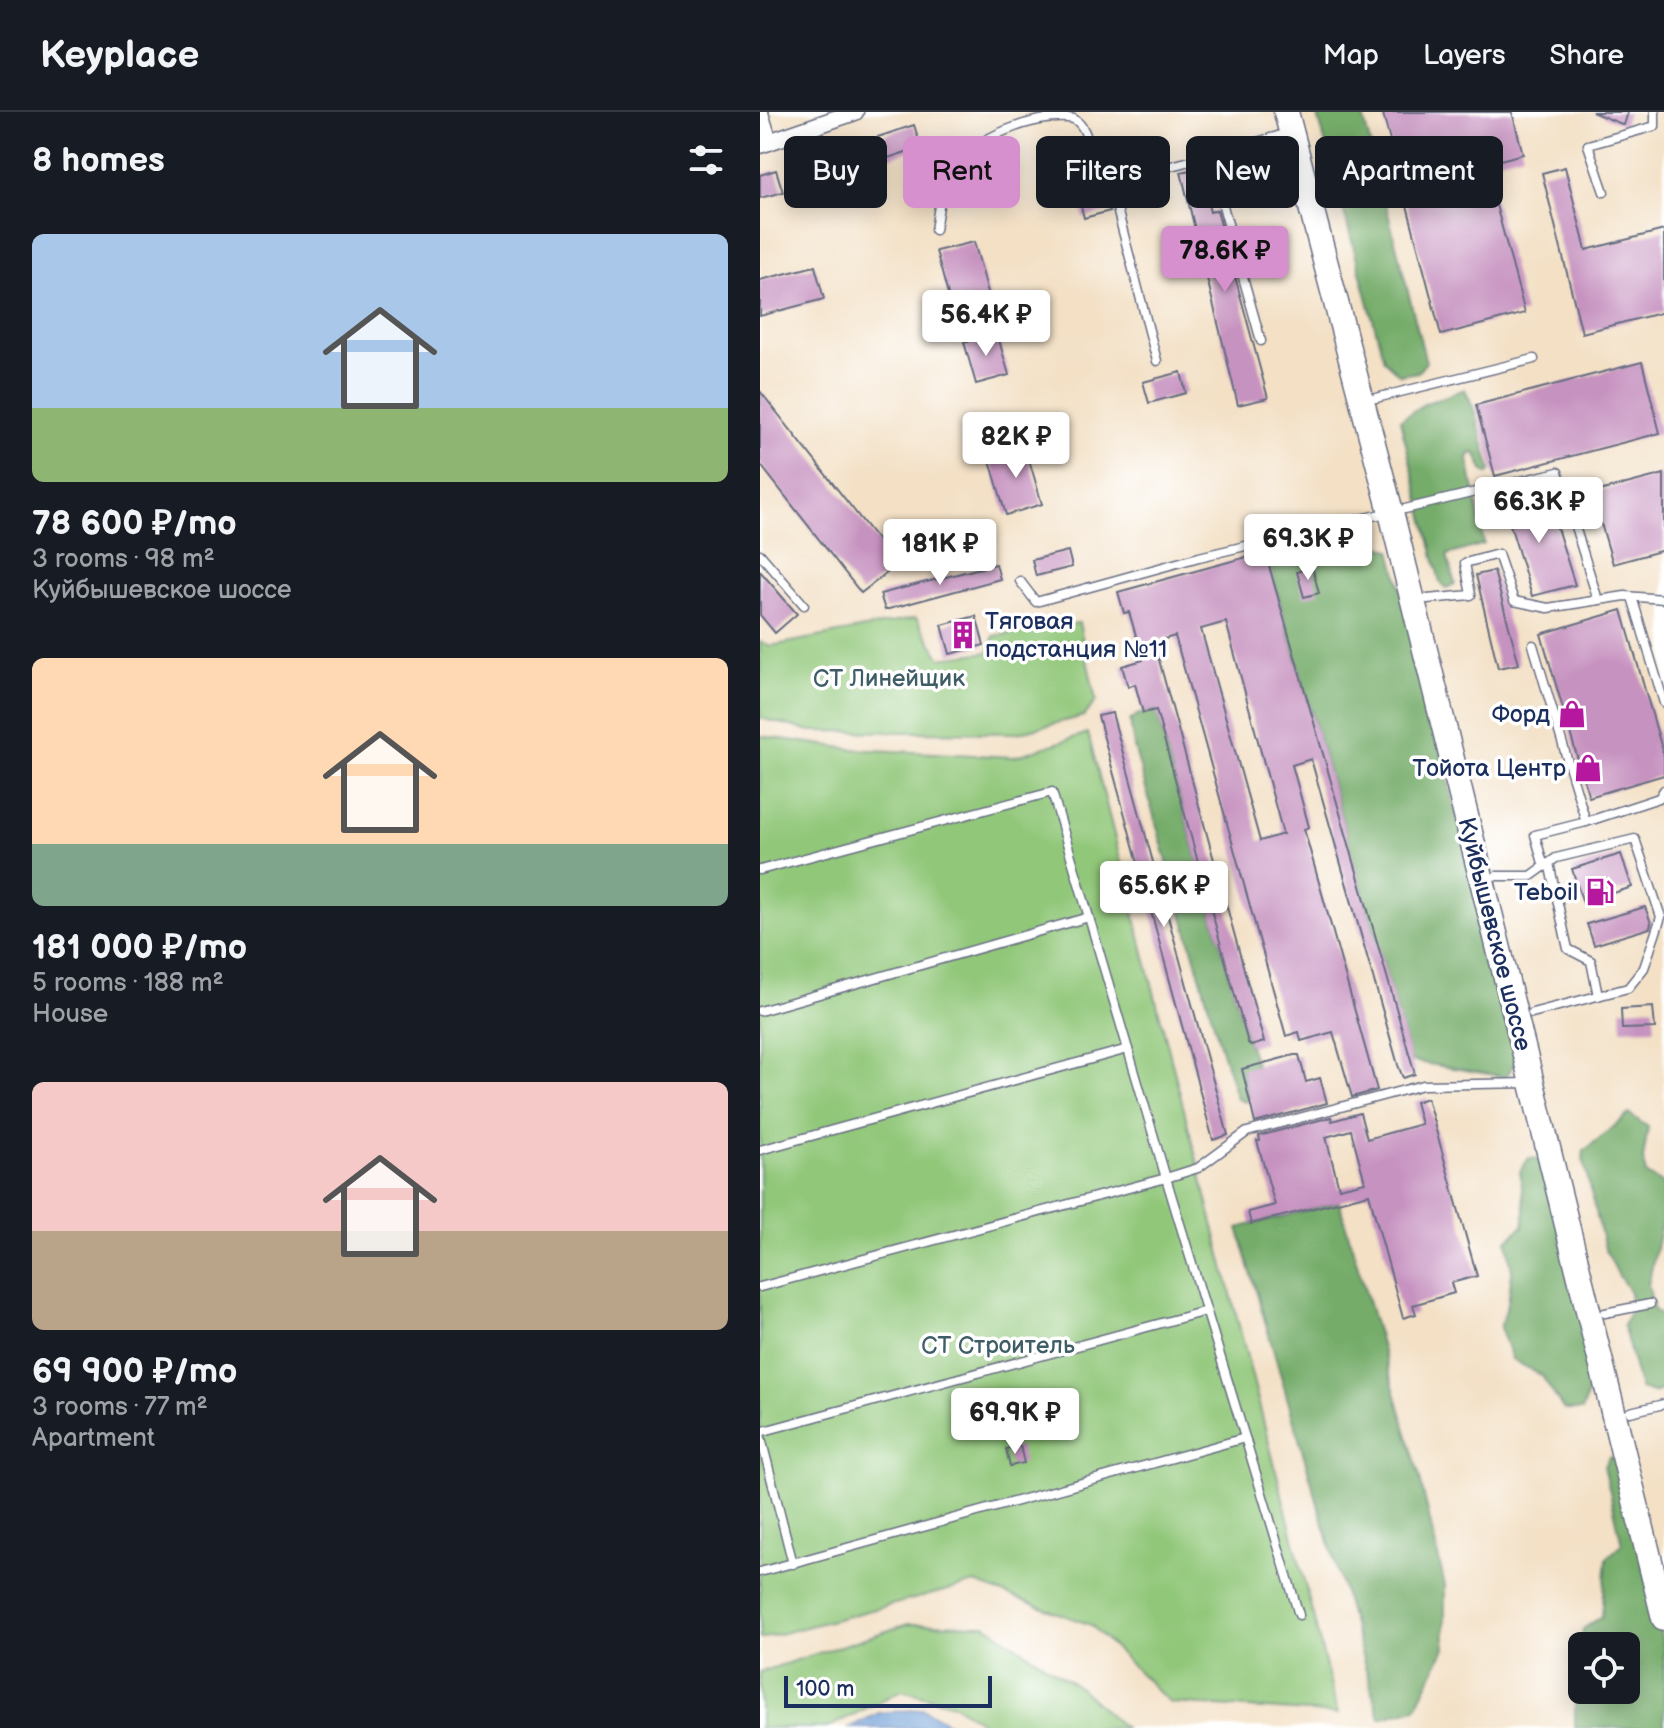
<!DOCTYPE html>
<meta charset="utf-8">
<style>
:root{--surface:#171b24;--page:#20242c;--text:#f1f3f6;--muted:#9ea1a6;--line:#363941;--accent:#d690ce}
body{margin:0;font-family:"Balsamiq Sans",sans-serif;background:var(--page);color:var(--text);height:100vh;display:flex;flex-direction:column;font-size:30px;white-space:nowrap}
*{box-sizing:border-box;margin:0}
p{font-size:26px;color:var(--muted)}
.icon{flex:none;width:44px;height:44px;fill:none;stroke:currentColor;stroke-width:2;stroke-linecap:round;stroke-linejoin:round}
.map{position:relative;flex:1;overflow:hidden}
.panel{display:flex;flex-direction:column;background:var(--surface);width:760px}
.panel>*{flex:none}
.top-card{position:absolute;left:24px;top:24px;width:760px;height:72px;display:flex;gap:16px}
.controls{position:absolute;left:808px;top:1520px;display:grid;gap:16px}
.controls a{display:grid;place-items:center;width:72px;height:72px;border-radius:12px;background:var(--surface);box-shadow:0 4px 20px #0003;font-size:40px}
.scale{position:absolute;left:24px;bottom:20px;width:208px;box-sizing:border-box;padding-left:8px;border:4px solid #1b2f5e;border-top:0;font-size:22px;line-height:28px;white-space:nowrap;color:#1b2f5e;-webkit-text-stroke:6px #fff;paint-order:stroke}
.price{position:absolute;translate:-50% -68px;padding:0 18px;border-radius:8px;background:#fff;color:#222;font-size:26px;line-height:52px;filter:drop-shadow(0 2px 4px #0008)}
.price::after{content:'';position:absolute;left:50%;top:48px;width:24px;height:18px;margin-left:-12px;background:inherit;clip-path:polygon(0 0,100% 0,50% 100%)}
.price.on{background:var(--accent);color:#111}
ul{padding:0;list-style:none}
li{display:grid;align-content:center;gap:16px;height:424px;padding:0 32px}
li span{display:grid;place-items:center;height:248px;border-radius:12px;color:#555}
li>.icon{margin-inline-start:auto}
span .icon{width:144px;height:144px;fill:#fffc;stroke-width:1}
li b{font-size:34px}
h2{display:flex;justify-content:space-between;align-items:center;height:96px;padding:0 32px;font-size:34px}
.pill{padding:0 28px;border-radius:12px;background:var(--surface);box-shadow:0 4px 20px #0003;font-size:28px;line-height:72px}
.pill.on{background:var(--accent);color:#111}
header{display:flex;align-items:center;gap:48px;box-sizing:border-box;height:112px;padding:0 40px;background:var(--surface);border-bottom:2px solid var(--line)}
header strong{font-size:38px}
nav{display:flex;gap:44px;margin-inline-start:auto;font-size:28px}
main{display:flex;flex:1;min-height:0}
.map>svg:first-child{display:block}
.green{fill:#91c779;stroke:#567b6c;stroke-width:2}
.forest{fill:#74ac69;stroke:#486e64;stroke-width:2;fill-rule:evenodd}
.water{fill:#6d9dd6;stroke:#44669a;stroke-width:2}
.building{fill:#c692c0;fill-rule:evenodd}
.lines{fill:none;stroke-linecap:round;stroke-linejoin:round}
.lane-casing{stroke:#676d82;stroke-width:11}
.street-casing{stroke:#676d82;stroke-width:19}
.primary-casing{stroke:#676d82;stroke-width:27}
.lane{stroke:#fff;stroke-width:8}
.street{stroke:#fff;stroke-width:16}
.primary{stroke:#fff;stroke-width:24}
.labels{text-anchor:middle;stroke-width:7;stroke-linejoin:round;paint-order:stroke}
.poi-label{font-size:24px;fill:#1b2f5e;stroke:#fff;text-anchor:end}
.park-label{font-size:24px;fill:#3e5d66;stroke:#fff}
.street-label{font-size:24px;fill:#1b2f5e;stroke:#fff}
</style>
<header>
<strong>Keyplace</strong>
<nav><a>Map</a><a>Layers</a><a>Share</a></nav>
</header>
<main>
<section class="panel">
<h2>8 homes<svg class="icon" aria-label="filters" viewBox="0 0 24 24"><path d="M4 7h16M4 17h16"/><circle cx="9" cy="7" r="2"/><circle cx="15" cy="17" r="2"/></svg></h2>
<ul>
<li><span style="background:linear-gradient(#a9c7e8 70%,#8fb573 0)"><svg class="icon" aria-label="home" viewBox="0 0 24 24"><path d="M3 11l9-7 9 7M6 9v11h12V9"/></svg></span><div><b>78 600 ₽/mo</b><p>3 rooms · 98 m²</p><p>Куйбышевское шоссе</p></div></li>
<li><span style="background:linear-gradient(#ffd9b3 75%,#7fa58c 0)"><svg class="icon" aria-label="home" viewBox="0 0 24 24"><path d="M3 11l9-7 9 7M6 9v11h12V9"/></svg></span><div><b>181 000 ₽/mo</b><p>5 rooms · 188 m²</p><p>House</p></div></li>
<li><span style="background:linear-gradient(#f6c9c9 60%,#b9a48a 0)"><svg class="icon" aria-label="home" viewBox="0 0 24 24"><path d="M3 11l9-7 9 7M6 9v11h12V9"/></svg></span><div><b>69 900 ₽/mo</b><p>3 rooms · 77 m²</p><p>Apartment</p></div></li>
</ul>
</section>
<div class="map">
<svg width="904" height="1616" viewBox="0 0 904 1616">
<rect width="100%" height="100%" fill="#fff"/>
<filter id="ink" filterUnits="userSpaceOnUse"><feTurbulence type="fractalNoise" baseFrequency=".0125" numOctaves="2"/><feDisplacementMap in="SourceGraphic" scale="16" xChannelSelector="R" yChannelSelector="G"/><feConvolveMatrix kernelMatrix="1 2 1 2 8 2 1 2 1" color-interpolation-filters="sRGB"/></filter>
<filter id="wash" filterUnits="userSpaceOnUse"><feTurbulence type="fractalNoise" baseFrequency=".006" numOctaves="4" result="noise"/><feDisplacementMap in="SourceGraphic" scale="32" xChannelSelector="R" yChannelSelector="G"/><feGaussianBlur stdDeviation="1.8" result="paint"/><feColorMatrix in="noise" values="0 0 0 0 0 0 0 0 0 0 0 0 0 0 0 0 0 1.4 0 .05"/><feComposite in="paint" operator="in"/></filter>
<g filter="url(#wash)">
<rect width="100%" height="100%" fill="#f3e0c5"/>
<g class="green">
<path d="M156 506 181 546 228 540 234 524 319 511 336 589 324 604 257 621 50 619 0 606V530L11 534Z"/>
<path d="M328 621 578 1602 410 1591 331 1513 215 1471 0 1527V624L92 637 254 645Z"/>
<path d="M148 1512 225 1513 320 1576 364 1616H231L193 1592 142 1578 67 1616H0V1560Z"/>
</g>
<g class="forest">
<path d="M557 0H602L666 250 658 260 640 263 624 248Z"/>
<path d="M705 277 713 295 731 358 728 362 723 358 716 342 711 341 708 346 724 432 687 443 695 472 686 476 680 470 640 308 664 292Z"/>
<path d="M617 433 631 438 757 947 746 965 651 949 510 455 521 448H540L572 438Z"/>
<path d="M396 598 488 931 496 953 482 958 488 986 485 990 477 987 463 943 374 635 370 609 377 603Z"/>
<path d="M869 1002 888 1015 883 1047 886 1063 904 1072V1100L888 1173 894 1198 904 1204V1277L893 1281 880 1277 863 1213 871 1199 870 1180 859 1164 845 1137 823 1047 824 1039Z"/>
<path d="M769 1046 781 1047 832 1245C822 1268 833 1276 822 1298H804L782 1264 752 1247 740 1216 748 1191 752 1160 747 1128 763 1114 765 1099 760 1059Z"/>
<path d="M579 1090 659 1362 685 1474V1536L656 1596 620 1606 478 1116Z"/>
<path d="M849 1345 857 1346 904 1536V1616H815V1576L823 1517 842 1504 847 1446 862 1432 844 1354ZM822 1534H866V1578H822Z"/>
</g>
<path class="water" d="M163 1597 197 1616H88L119 1601Z"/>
<g id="blocks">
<g class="building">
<path d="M629 0H752L763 42 725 52 765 201 681 223 623 2Z"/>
<path d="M832 0H868L864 13Z"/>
<path d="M154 13 161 35 125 47 118 25Z"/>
<path d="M78 41 85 62 52 72 45 51Z"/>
<path d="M805 55 826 138 904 118V200L822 221 782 61Z"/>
<path d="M439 56 450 100 457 98 508 286 478 293 421 60Z"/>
<path d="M16 58 23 80 0 86V63Z"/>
<path d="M342 72 350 99 324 106 317 79Z"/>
<path d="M214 130 231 191 193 201 176 139Z"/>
<path d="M55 154 64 187 0 204V168Z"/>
<path d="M237 221 249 263 216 272 204 230Z"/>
<path d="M882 250 900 321 735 364 716 293Z"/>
<path d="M421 260 426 281 389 291 383 270Z"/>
<path d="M0 279 137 453 101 481 0 352Z"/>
<path d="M265 334 282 392 246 403 229 345Z"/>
<path d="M904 362V438L853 452 832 381Z"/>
<path d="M786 381 815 473 772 484 744 393Z"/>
<path d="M308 439 312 455 276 464 272 448Z"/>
<path d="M505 440 655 962 643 966 638 953 551 647 532 653 549 715 544 717 617 978 592 985 573 920 541 929 539 920 526 924 415 524 394 530 504 930 491 934 488 931 396 598 383 601 375 572 368 575 362 554 383 548 369 500 364 501 358 480ZM466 510 523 722 500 729 441 517Z"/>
<path d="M236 452 240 467 125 498 120 482Z"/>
<path d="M552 455 559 481 544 485 537 460Z"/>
<path d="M0 459 37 502 15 521 0 503Z"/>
<path d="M734 459 759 552 738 556 716 463Z"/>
<path d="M862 498 904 644V663L829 685 781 522Z"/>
<path d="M216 504 224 533 190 542 182 513Z"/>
<path d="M352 601 468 1023 453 1028 338 604Z"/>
<path d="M861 742 872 775 823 791 812 757Z"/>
<path d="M885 795 891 811 890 816 834 833 827 812Z"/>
<path d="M893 895 895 916 862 917 861 897Z"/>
<path d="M534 943H539L546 970 560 966 567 991 495 1011 482 957Z"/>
<path d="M667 986 717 1164 691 1171 694 1181 653 1193 656 1202 643 1206 609 1082 491 1112 488 1100 515 1093 497 1029H500L499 1024 571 1005 572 1009 600 1001 607 1027 661 1012 655 990ZM591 1018 605 1070 579 1076 566 1025Z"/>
<path d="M260 1334 264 1351 250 1354 246 1337Z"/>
</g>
</g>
</g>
<g filter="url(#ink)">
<use href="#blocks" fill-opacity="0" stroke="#676d82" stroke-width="2"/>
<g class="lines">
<defs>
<g id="lane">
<path d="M844 80 828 33 895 14V0"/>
<path d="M175 118C178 100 181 75 191 58 210 27 278 0 314 7 331 18 327 41 337 56 340 61 346 66 350 70"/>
<path d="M501 229 449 44 528 21"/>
<path d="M397 249 350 70 449 44"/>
<path d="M616 286 774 247"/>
<path d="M645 397 798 360 838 488"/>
<path d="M0 442 44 493"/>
<path d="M260 469 276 490 439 445 630 400"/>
<path d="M872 485 904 591"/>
<path d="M667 487 711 483 705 451 738 442 754 489 788 496 865 484 904 487"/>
<path d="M773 533 826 710 775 723 784 755"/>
<path d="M826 710 899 686 904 678"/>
<path d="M789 751 808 837 831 849 838 884"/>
<path d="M0 758 292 680 406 1066 539 1503"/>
<path d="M736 764H771L796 746 875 727 901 805 884 856 868 876 772 901"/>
<path d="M0 899 329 805"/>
<path d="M0 1038 368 937"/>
<path d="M0 1175 406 1066 438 1056 487 1020 663 973 771 971"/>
<path d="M845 1201 890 1192"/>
<path d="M870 1300 904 1292"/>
<path d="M0 1320 446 1199"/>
<path d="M0 1322 33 1452"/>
<path d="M0 1460 485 1326"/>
</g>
<g id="street">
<path d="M0 1 9 30"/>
<path d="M0 33 95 0"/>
</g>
<path id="primary" d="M526 0 631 400 904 1506"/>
</defs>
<use href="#lane" class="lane-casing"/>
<use href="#street" class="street-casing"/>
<use href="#primary" class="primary-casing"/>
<use href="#lane" class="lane"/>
<use href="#street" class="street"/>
<use href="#primary" class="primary"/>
</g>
</g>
<defs>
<symbol id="building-bare" viewBox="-9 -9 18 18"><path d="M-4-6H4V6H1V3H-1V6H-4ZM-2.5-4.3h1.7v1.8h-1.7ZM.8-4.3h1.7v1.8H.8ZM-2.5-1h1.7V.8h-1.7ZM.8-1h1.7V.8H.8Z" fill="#b5179e" stroke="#fff" stroke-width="2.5" paint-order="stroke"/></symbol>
<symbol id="shop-bare" viewBox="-9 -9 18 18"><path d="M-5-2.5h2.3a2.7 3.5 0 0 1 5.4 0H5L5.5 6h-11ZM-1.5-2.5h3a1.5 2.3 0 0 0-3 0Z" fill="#b5179e" stroke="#fff" stroke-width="2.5" paint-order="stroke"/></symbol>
<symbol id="fuel-bare" viewBox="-9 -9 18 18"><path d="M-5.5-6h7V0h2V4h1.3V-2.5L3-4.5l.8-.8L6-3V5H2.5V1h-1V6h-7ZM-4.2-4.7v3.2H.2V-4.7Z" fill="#b5179e" stroke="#fff" stroke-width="2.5" paint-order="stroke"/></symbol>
</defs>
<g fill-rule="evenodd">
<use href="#building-bare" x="183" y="503" width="40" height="40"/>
<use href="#shop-bare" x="792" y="582" width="40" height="40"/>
<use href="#shop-bare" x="808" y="636" width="40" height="40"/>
<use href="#fuel-bare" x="820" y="760" width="40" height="40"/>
</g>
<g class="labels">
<g class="poi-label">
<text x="225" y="517" text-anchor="start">Тяговая<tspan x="225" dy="28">подстанция №11</tspan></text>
<text x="790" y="610">Форд</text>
<text x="806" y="664">Тойота Центр</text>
<text x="818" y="788">Teboil</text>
</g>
<g class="park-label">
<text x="129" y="574">СТ Линейщик</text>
<text x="238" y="1241">СТ Строитель</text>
</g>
<g class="street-label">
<text transform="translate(735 822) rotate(76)" y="8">Куйбышевское шоссе</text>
</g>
</g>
</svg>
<div class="controls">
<a><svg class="icon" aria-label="locate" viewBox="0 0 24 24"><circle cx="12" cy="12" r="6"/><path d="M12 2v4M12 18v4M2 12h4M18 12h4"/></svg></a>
</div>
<div class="scale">100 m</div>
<b class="price on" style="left:465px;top:182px">78.6K ₽</b>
<b class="price" style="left:226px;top:246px">56.4K ₽</b>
<b class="price" style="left:256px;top:368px">82K ₽</b>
<b class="price" style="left:779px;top:433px">66.3K ₽</b>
<b class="price" style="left:548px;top:470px">69.3K ₽</b>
<b class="price" style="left:180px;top:475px">181K ₽</b>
<b class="price" style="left:404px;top:817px">65.6K ₽</b>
<b class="price" style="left:255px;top:1344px">69.9K ₽</b>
<div class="top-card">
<a class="pill">Buy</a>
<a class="pill on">Rent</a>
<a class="pill">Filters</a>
<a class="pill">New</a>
<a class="pill">Apartment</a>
</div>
</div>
</main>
